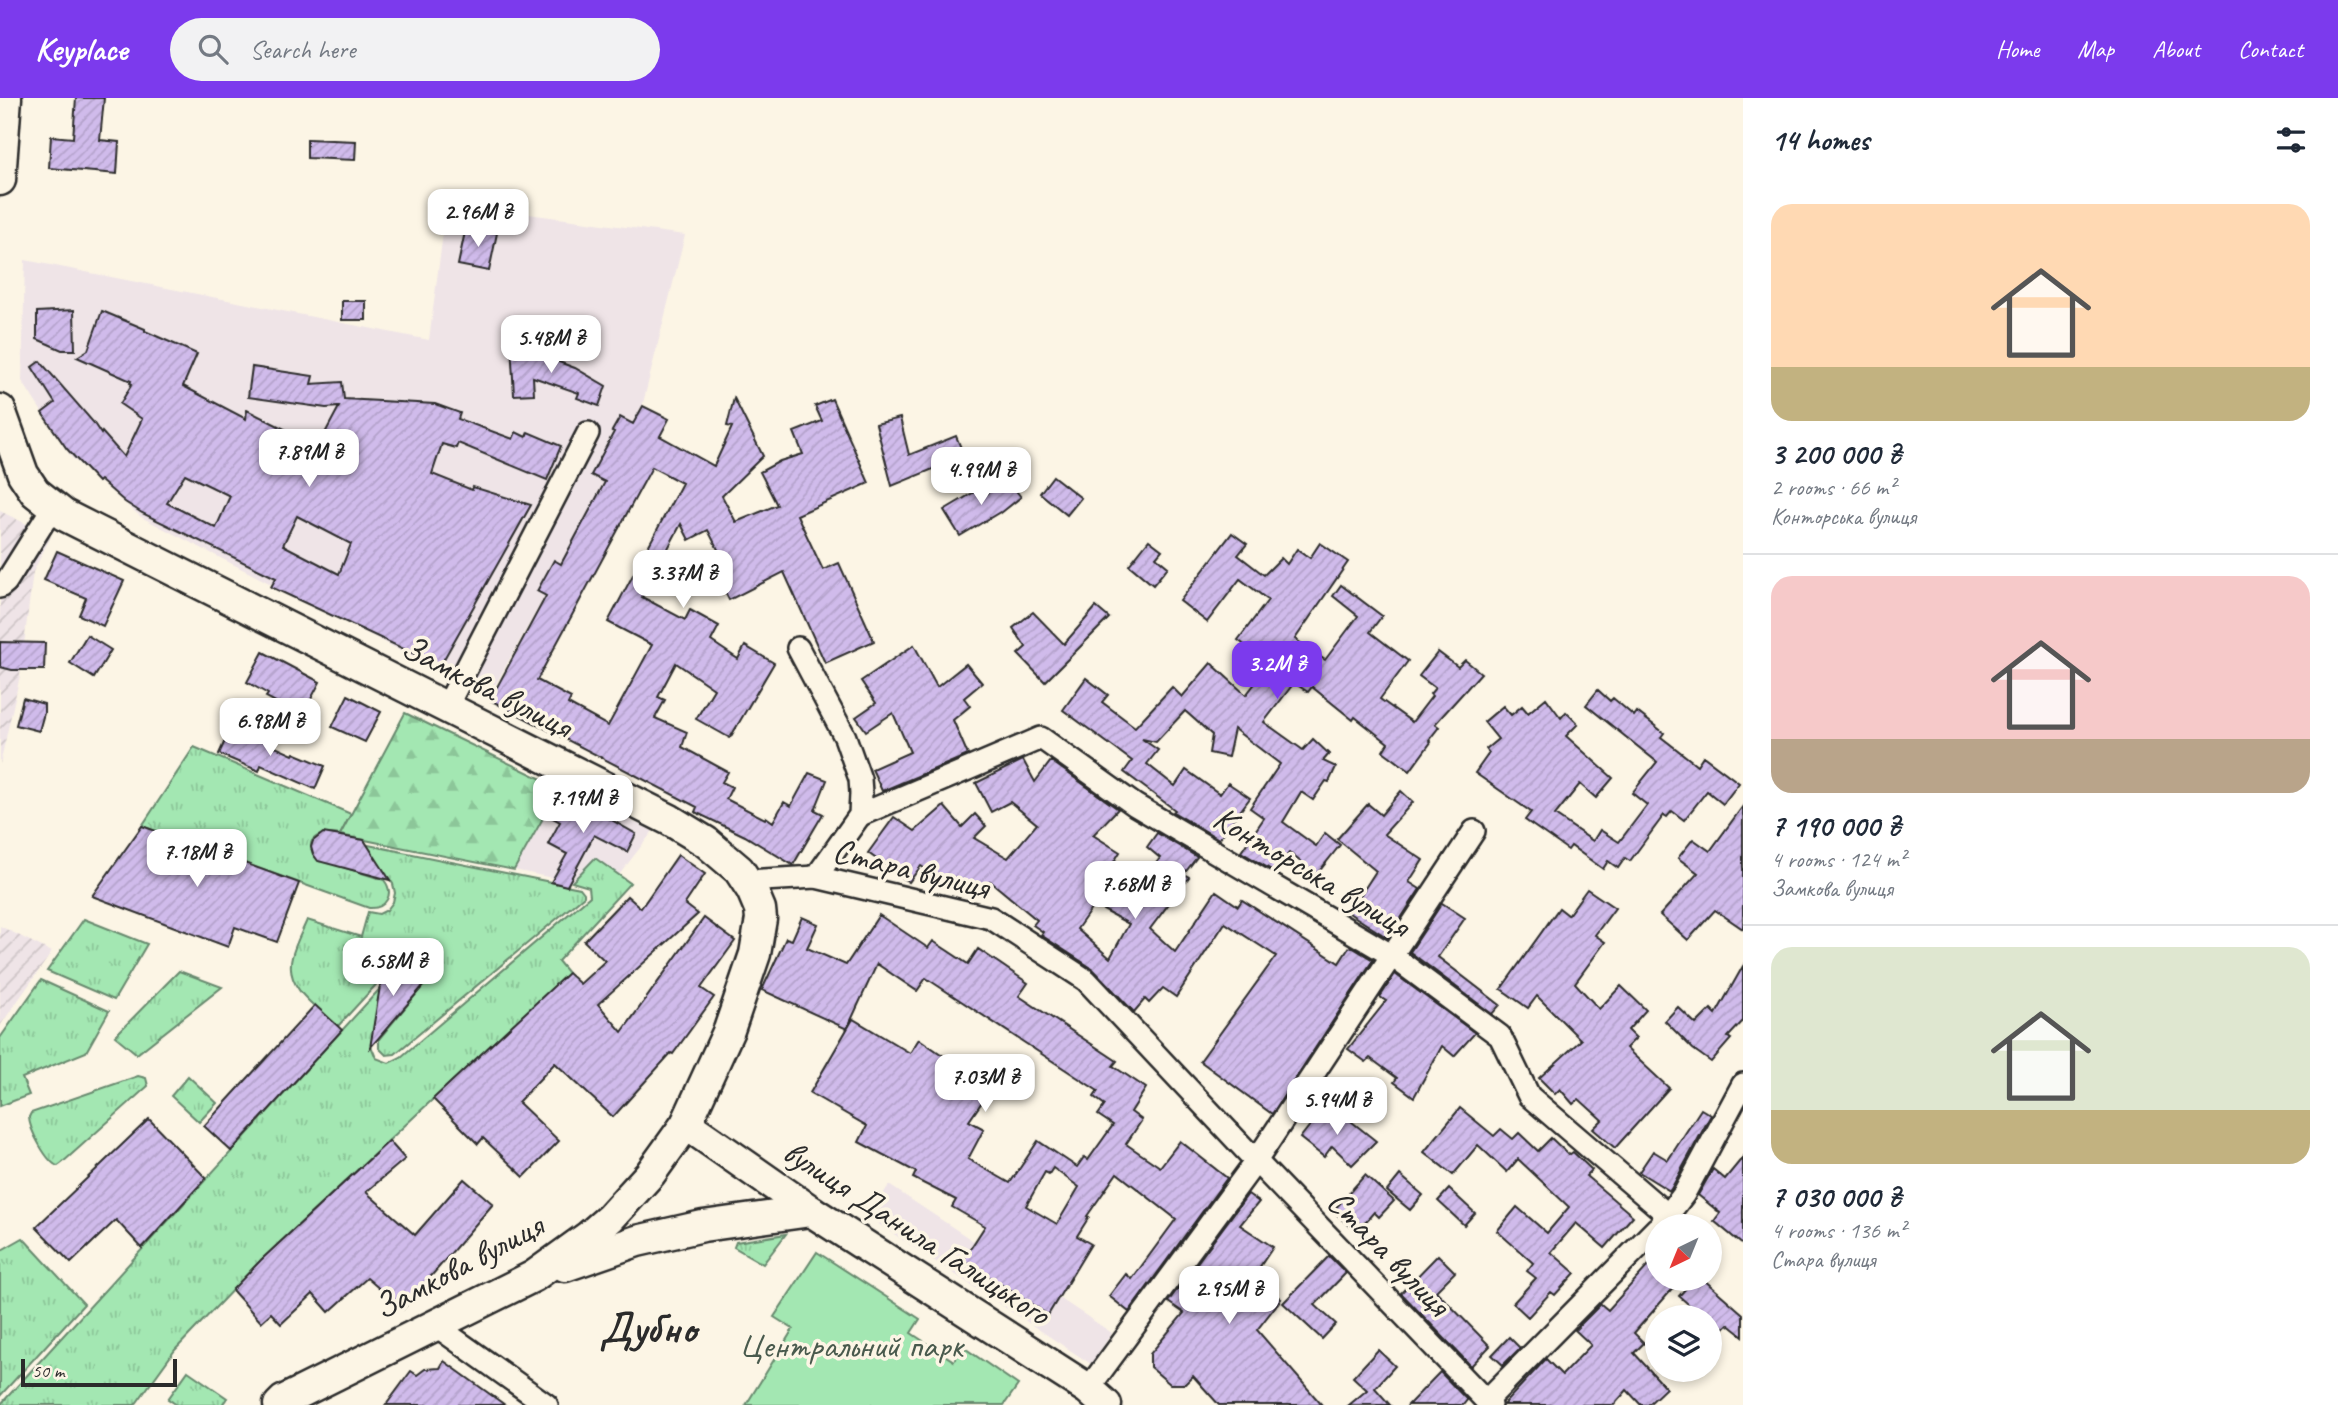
<!DOCTYPE html>
<meta charset="utf-8">
<style>
:root{--surface:#fff;--page:#f2f2f3;--text:#1f2937;--muted:#747a83;--line:#e0e1e3;--accent:#7c3aed}
body{margin:0;font-family:Caveat,sans-serif;background:var(--page);color:var(--text);height:100vh;display:flex;flex-direction:column;font-size:26px;white-space:nowrap}
*{box-sizing:border-box;margin:0}
p{font-size:23px;color:var(--muted)}
.icon{flex:none;width:38px;height:38px;fill:none;stroke:currentColor;stroke-width:2;stroke-linecap:round;stroke-linejoin:round}
.map{position:relative;flex:1;overflow:hidden}
.drawer{display:flex;flex-direction:column;background:var(--surface);width:595px}
.drawer>*{flex:none}
.needle{width:46px;rotate:223deg}
.controls{position:absolute;left:1645px;top:1116px;display:grid;gap:14px}
.controls a{display:grid;place-items:center;width:77px;height:77px;border-radius:50%;background:var(--surface);box-shadow:0 4px 10px #0003;font-size:35px}
.scale{position:absolute;left:21px;bottom:18px;width:156px;box-sizing:border-box;padding-left:7px;border:4px solid #2b2b2b;border-top:0;font-size:19px;line-height:24px;white-space:nowrap;color:#2b2b2b;-webkit-text-stroke:5px #fcf5e5;paint-order:stroke}
.price{position:absolute;translate:-50% -60px;padding:0 16px;border-radius:14px;background:#fff;color:#222;font-size:23px;line-height:46px;filter:drop-shadow(0 2px 4px #0008)}
.price::after{content:'';position:absolute;left:50%;top:42px;width:21px;height:16px;margin-left:-10px;background:inherit;clip-path:polygon(0 0,100% 0,50% 100%)}
.price.selected{background:var(--accent);color:#fff}
ul{padding:0;list-style:none}
li{display:grid;align-content:center;gap:14px;height:371px;padding:0 28px}
li+li{border-top:2px solid var(--line)}
li span{display:grid;place-items:center;height:217px;border-radius:21px;color:#555}
li>.icon{margin-inline-start:auto}
span .icon{width:126px;height:126px;fill:#fffc;stroke-width:1}
li b{font-size:30px}
h2{display:flex;justify-content:space-between;align-items:center;height:84px;padding:0 28px;font-size:30px}
header{display:flex;align-items:center;gap:42px;box-sizing:border-box;height:98px;padding:0 35px;background:var(--accent);color:#fff}
header strong{font-size:33px}
nav{display:flex;gap:38px;margin-inline-start:auto;font-size:24px}
.search{width:490px;height:63px;background:var(--page);display:flex;align-items:center;gap:18px;box-sizing:border-box;padding:0 24px;border-radius:38px;color:var(--muted);font-size:26px}
main{display:flex;flex:1;min-height:0}
.map>svg:first-child{display:block}
.built{fill:#efe4e7}
.industrial{fill:url(#industrial-furrows)}
.grass{fill:url(#grass-tufts);stroke:#67896e;stroke-width:2}
.forest{fill:url(#forest-firs);stroke:#67896e;stroke-width:2}
.park{fill:#a3e7b2;stroke:#67896e;stroke-width:2}
.building{fill:url(#building-hatch);stroke:#2b2b2b;stroke-width:2;fill-rule:evenodd}
.lines{fill:none;stroke-linecap:round;stroke-linejoin:round}
.minor-casing{stroke:#2b2b2b;stroke-width:26}
.secondary-casing{stroke:#2b2b2b;stroke-width:35}
.minor{stroke:#fcf5e5;stroke-width:21}
.secondary{stroke:#fcf5e5;stroke-width:30}
.labels{text-anchor:middle;stroke-width:7;stroke-linejoin:round;paint-order:stroke}
.street-label{font-size:35px;fill:#2b2b2b;stroke:#fcf5e5}
.park-label{font-size:35px;fill:#495a4d;stroke:#fcf5e5}
.district-label{font-size:42px;font-weight:bold;fill:#2b2b2b;stroke:#fcf5e5}
</style>
<header>
<strong>Keyplace</strong>
<div class="search"><svg class="icon" aria-label="search" viewBox="0 0 24 24"><circle cx="10" cy="10" r="6"/><path d="M15 15l6 6"/></svg>Search here</div>
<nav><a>Home</a><a>Map</a><a>About</a><a>Contact</a></nav>
</header>
<main>
<div class="map">
<svg width="1743" height="1307" viewBox="0 0 1743 1307">
<defs>
<pattern id="industrial-furrows" width="10" height="10" patternUnits="userSpaceOnUse" patternTransform="scale(1.75)"><rect width="10" height="10" fill="#efe4e7"/><path d="M-1 1l2-2M0 10L10 0M9 11l2-2" fill="none" stroke="#cdc4c6"/></pattern>
<pattern id="grass-tufts" width="24" height="20" patternUnits="userSpaceOnUse" patternTransform="scale(1.75)"><rect width="24" height="20" fill="#a3e7b2"/><path d="M3 7l-1-3M5 7V3M7 7l1-3M15 17l-1-3M17 17v-4M19 17l1-3" fill="none" stroke="#8cc699"/></pattern>
<pattern id="forest-firs" width="22" height="20" patternUnits="userSpaceOnUse" patternTransform="scale(1.75)"><rect width="22" height="20" fill="#a3e7b2"/><path d="M5 1l3.5 6h-7zM16 11l3.5 6h-7z" fill="#8cc699"/></pattern>
<pattern id="building-hatch" width="6" height="6" patternUnits="userSpaceOnUse" patternTransform="scale(1.75)"><rect width="6" height="6" fill="#d0bbeb"/><path d="M-1 1l2-2M0 6l6-6M5 7l2-2" fill="none" stroke="#b3a1ca"/></pattern>
</defs>
<rect width="100%" height="100%" fill="#fcf5e5"/>
<filter id="ink" filterUnits="userSpaceOnUse"><feTurbulence type="fractalNoise" baseFrequency=".0143" numOctaves="2"/><feDisplacementMap in="SourceGraphic" scale="14" xChannelSelector="R" yChannelSelector="G"/><feConvolveMatrix kernelMatrix="1 2 1 2 8 2 1 2 1" color-interpolation-filters="sRGB"/></filter>
<g filter="url(#ink)">
<g class="built">
<path d="M447 105 685 137 635 337 489 598 141 419 71 359 22 283 25 162 429 242Z"/>
<path d="M560 690 653 733 619 777 596 760 572 784 514 772Z"/>
<path d="M889 1087 1112 1235 1091 1266 868 1119Z"/>
</g>
<g class="industrial">
<path d="M0 413 51 438 33 474 20 578 0 666Z"/>
<path d="M0 828 52 854 0 928Z"/>
</g>
<g class="grass">
<path d="M194 649 351 716 340 737C322 733 300 740 317 761L384 782C395 796 386 811 369 810L142 728Z"/>
<path d="M329 739 580 790 584 795V798L395 956 386 957 379 950V941L423 888 397 864 338 928C318 910 284 891 292 859 295 846 302 834 307 822L361 839 368 814 379 816 387 812 393 804 395 795 393 786 388 779Z"/>
<path d="M595 760 630 785 558 863 568 875 261 1162 175 1252 135 1307H0L397 872 371 948 376 960 389 965 401 959 590 798 589 789 572 784Z"/>
<path d="M84 821 147 846 114 902 47 873Z"/>
<path d="M179 873 222 889 137 956 115 938Z"/>
<path d="M41 882 109 913 86 954 22 980 29 997 0 1008V940Z"/>
<path d="M138 978 146 980 148 988 62 1065 58 1068C47 1065 29 1031 29 1019L31 1015Z"/>
<path d="M188 978 217 1005 199 1024 171 998Z"/>
<path d="M786 1136 763 1166 734 1149 736 1144Z"/>
<path d="M23 1140 84 1206 0 1298V1153Z"/>
<path d="M188 1273 227 1300 222 1307H177L168 1301Z"/>
</g>
<path class="forest" d="M405 615 560 690 514 772 340 737Z"/>
<path class="park" d="M817 1154 920 1221 911 1235 954 1263 963 1249 1018 1287 1004 1307H746L793 1231 774 1219Z"/>
<g class="building">
<path d="M76 0H104L100 42 119 44 117 76 49 70 51 38 73 40Z"/>
<path d="M307 41 356 43 355 62 307 60Z"/>
<path d="M466 129 497 135 489 173 458 167Z"/>
<rect x="342" y="203" width="24" height="19"/>
<path d="M74 212 75 252H62L37 241V214Z"/>
<path d="M102 213 145 231V233L197 256 183 288 246 321 247 312 324 351 323 339 339 309 326 310 248 299 252 269 313 278 311 286 342 284 344 301 435 306 460 315 458 321 513 341 516 334 526 339 528 334 561 348 547 382 458 345 456 350 442 346 432 376 472 392 473 389 531 407 440 568 271 489 276 480 142 415 125 404 100 382 98 384 67 351 42 315 55 305 32 269 40 263 93 324 101 336 102 334 124 359 142 321 120 306 132 286 130 285 131 283 77 259 88 252ZM185 376 230 398 216 430 167 405ZM297 418 351 446 339 476 283 447Z"/>
<path d="M531 245 532 254 575 270 606 288 599 308 577 300 579 295 533 279 534 296 514 297 511 246Z"/>
<path d="M734 300 763 358 722 398 736 424 777 407 760 374 780 363 803 356 794 334 822 323 815 308 832 301 869 385 797 417 823 472 839 465 874 543 825 565 784 474 729 502 720 484 726 482 723 476 729 473 708 432 689 442 681 426 642 499 685 522 690 512 719 528 711 543 738 561 745 548 774 565 730 640 696 621 714 591 676 565 658 599 665 602 655 620 687 634 682 649 728 674 722 684 732 689 726 701 765 721 766 719 773 724 784 704 791 708 809 675 827 682 815 712 823 716 793 767 745 738 695 714 697 709 490 602 546 498 537 493 554 462 561 466 605 384 591 377 614 334 612 333 620 319 633 326 643 308 669 321 660 338 714 368 732 329 727 328ZM652 369 682 385 608 524 652 547 608 628 568 606 571 600 537 582Z"/>
<path d="M900 320 909 357 956 338 966 362 952 368 950 364 892 388 876 326Z"/>
<path d="M1053 378 1081 400 1067 417 1040 395Z"/>
<path d="M1006 380 1021 399 1001 415 1000 414 960 438 944 412 976 393 981 400Z"/>
<path d="M1232 435 1247 446 1238 457 1264 477 1281 460 1287 466 1297 451 1310 460 1320 445 1348 464 1295 541 1325 562 1358 518 1333 498 1341 487 1382 518 1370 534 1408 563 1380 601 1412 624 1432 598 1430 596 1435 590 1419 578 1438 554 1458 569 1465 562 1481 575 1435 626 1439 629 1429 642 1431 644 1410 673 1383 653 1388 645 1355 619 1353 622 1312 589 1308 594 1294 585 1264 624 1303 652 1313 641 1329 656 1323 663 1336 669 1329 684 1326 683 1313 702 1301 694 1283 724 1316 748 1325 735 1340 747 1317 776 1289 755 1275 774 1241 754 1264 720 1250 710 1280 666 1234 631 1228 659 1209 655 1212 637 1185 613 1156 644 1142 641 1158 652 1147 666 1175 688 1186 672 1220 696 1228 685 1250 700 1219 741 1173 714 1175 712 1124 674 1132 663 1063 612 1086 580 1108 597 1102 604 1135 629 1172 589 1182 599 1211 565 1246 597 1270 566 1238 542 1268 502 1240 481 1207 524 1180 503Z"/>
<path d="M1149 442 1162 452 1156 459 1168 469 1153 487 1129 467Z"/>
<path d="M57 453 124 483 103 528 79 517 86 500 44 482Z"/>
<path d="M1096 509 1109 520 1045 584 1018 556 1026 549 1013 530 1033 514 1064 546Z"/>
<path d="M87 537 111 552 94 580 70 565Z"/>
<path d="M0 544 45 545 44 572H12L0 569Z"/>
<path d="M914 547 937 589 966 566 982 585 964 600 970 608 953 622 968 657 882 693 872 671 910 654 893 615 866 633 856 619 876 605 861 583Z"/>
<path d="M263 554 320 584 302 618 266 599 268 596 247 584Z"/>
<path d="M1598 592 1610 603 1613 600 1634 618 1637 614 1664 635 1661 639 1697 667 1703 658 1739 685 1723 706 1707 693 1684 722 1672 713 1667 719 1664 717 1630 763 1625 760 1618 770 1608 763 1603 771 1571 748 1568 752 1525 722 1531 714 1475 675 1489 655 1486 651 1498 641 1484 624 1503 608 1511 617 1522 608 1528 615 1546 600 1561 620 1566 614 1578 626 1566 638 1613 680 1596 700 1580 686 1555 717 1593 743 1600 732 1619 744 1647 707 1632 695 1657 664 1586 607Z"/>
<path d="M348 597 381 614 365 644 332 629Z"/>
<path d="M23 600 44 606V615L39 633 16 627Z"/>
<path d="M231 629 293 657 294 655 325 668 315 691 261 667 259 673 219 656Z"/>
<path d="M1023 662 1035 684 1051 663 1118 711 1093 737 1120 754 1104 780 1131 798 1160 760 1147 749 1157 735 1197 759 1184 776 1189 779 1150 831 1175 854 1216 793 1238 808 1242 802 1339 865 1350 848 1373 862 1272 1016 1200 963 1276 858 1225 825 1176 899 1163 890 1149 905 1145 901 1134 914 1093 871 1041 837 1043 834 1033 827 1037 822 990 783 983 796 953 779 948 786 921 768 909 784 868 755 894 719 915 733 944 708 962 729 975 716 986 728 974 740 1008 760 1037 726 1010 704 991 714 976 685ZM1094 807 1129 826 1110 860 1077 831Z"/>
<path d="M1401 693 1413 704 1384 736 1423 762 1409 784 1420 791 1388 840 1349 815 1376 773 1337 741 1368 706 1381 717Z"/>
<path d="M566 696 636 736 627 754 594 737 567 788 551 784 567 756 548 746 560 724 553 720Z"/>
<path d="M1743 708V831L1715 812 1688 842 1660 817 1698 775 1678 760 1693 741 1710 753Z"/>
<path d="M142 728 299 785 277 844 235 829 228 849 92 798Z"/>
<path d="M323 735 364 742 390 782 318 763 313 756 311 749 313 743Z"/>
<path d="M678 757 705 776 685 806 698 816 598 906 622 934 704 820 735 843 701 890 714 899 673 956 671 955 613 1019 555 965 518 1004 559 1043 524 1079 483 1040 478 1046 433 1001 568 875 580 886 605 863 584 843 627 798 641 810Z"/>
<path d="M1587 791 1615 810 1595 837 1605 844 1575 885 1599 911 1621 888 1646 912 1628 932 1636 940 1626 950 1669 990 1615 1050 1593 1031 1602 1022 1579 1001 1573 1006 1560 991 1555 996 1539 980 1581 942 1537 898 1528 910 1501 891 1559 810 1568 817Z"/>
<path d="M1442 805 1465 820 1438 859 1500 907 1492 916 1410 854Z"/>
<path d="M879 817 928 850 933 843 968 866 978 851 1028 885 1019 898 1117 963 1113 968 1146 990 1131 1014 1142 1022 1126 1046 1160 1069 1180 1043 1227 1080 1129 1214 1109 1198 1126 1176 1132 1181 1176 1121 1117 1075 1087 1118 1089 1119 1077 1138 1091 1146 1048 1217 963 1162 985 1128 952 1109 956 1102 913 1080 916 1074 859 1044 867 1028 810 995 853 921 910 955 919 941 964 972 968 967 995 985 969 1023 984 1031 968 1061 1010 1085 1038 1043 1077 1069 1084 1059 1088 1062 1113 1027 1098 1017 1105 1007 1094 999 1098 993 926 880 917 893 877 866 847 931 762 892 786 840 792 842 802 819 818 826 807 850 846 867ZM1053 1070 1079 1089 1057 1126 1026 1108 1045 1074 1049 1076Z"/>
<path d="M397 864 423 888 370 950 381 882Z"/>
<path d="M1743 868V923L1728 939 1731 941 1711 964 1693 951 1665 923 1678 909 1696 926 1711 911 1716 916Z"/>
<path d="M1395 876 1475 935 1454 958 1442 948 1414 999 1394 984 1397 980 1370 960 1366 964 1348 951 1386 903 1380 899Z"/>
<path d="M315 907 342 932 231 1053 204 1028Z"/>
<path d="M1460 1010 1494 1038 1501 1031 1513 1041 1519 1035 1538 1053 1551 1040 1569 1057 1573 1054 1592 1072 1586 1078 1633 1118 1605 1150 1576 1125 1551 1154 1575 1175 1555 1197 1551 1194 1528 1219 1513 1205 1536 1180 1527 1173 1533 1165 1497 1133 1517 1109 1547 1135 1569 1109 1518 1061 1507 1074 1478 1047 1453 1077 1424 1054Z"/>
<path d="M1323 1011 1336 1022 1342 1016 1376 1043 1352 1067 1332 1048 1324 1059 1300 1040Z"/>
<path d="M1701 1011 1711 1017 1670 1093 1639 1074 1653 1053 1668 1062Z"/>
<path d="M149 1021 206 1080 142 1150 116 1122 71 1165 36 1129Z"/>
<path d="M389 1043 405 1061 366 1094 415 1137 464 1081 493 1106 403 1211 367 1180 329 1214 313 1196 281 1226 271 1215 261 1224 232 1192 261 1162Z"/>
<path d="M1743 1059V1147L1714 1123 1720 1115 1698 1097 1713 1071 1725 1081Z"/>
<path d="M1365 1077 1394 1103 1379 1119 1374 1114 1362 1128 1357 1123 1351 1129 1333 1113Z"/>
<path d="M1400 1077 1423 1097 1410 1112 1387 1093Z"/>
<path d="M1449 1091 1475 1115 1464 1127 1438 1103Z"/>
<path d="M1248 1096 1259 1104 1240 1127 1273 1149 1253 1179 1281 1201 1257 1232 1322 1307H1219L1193 1278 1185 1286H1170L1150 1269V1256L1184 1215 1168 1204Z"/>
<path d="M1438 1157 1455 1174 1436 1193 1490 1248 1471 1268 1401 1195Z"/>
<path d="M1329 1158 1346 1175 1315 1207 1336 1226 1322 1241 1283 1205Z"/>
<path d="M1657 1158V1181H1667L1675 1188 1634 1235 1644 1245 1634 1255 1666 1290 1648 1307H1641L1627 1292 1614 1307H1503L1546 1261 1562 1277 1591 1247 1575 1232 1601 1206 1608 1212Z"/>
<path d="M1694 1181H1703L1743 1216V1238L1728 1226 1720 1234 1710 1225V1220H1704L1679 1198Z"/>
<path d="M1509 1239 1520 1250 1503 1267 1492 1257Z"/>
<path d="M1378 1252 1395 1268 1375 1290 1390 1307H1349L1367 1292 1353 1279Z"/>
<path d="M444 1263 505 1307H386L411 1273 417 1277 425 1271 440 1270Z"/>
<path d="M1440 1274 1467 1302 1463 1307H1408Z"/>
</g>
<g class="lines">
<defs>
<g id="minor">
<path d="M0 489 6 484 53 409"/>
<path d="M798 550 845 639 860 681 861 695 860 717 816 779"/>
<path d="M446 610 588 335"/>
<path d="M860 717 1041 640 1135 707 1391 857 1500 938 1529 998 1669 1118"/>
<path d="M747 783 816 779 991 820 1086 882 1256 1063 1490 1307"/>
<path d="M1661 1126 1684 1096 1743 986"/>
<path d="M435 1227 547 1307"/>
<path d="M1088 1291 1256 1063 1474 733"/>
<path d="M1486 1303 1657 1130"/>
</g>
<g id="secondary">
<path d="M0 82 6 0"/>
<path d="M0 312 23 376 35 394 64 417 670 722 706 744 739 772 752 792 760 811 761 821 755 856 729 932 686 1026 650 1076 610 1120 588 1139 534 1178 283 1303 279 1307"/>
<path d="M686 1026 811 1113 1088 1291 1106 1307"/>
<path d="M565 1168 637 1143 703 1128 811 1113"/>
</g>
</defs>
<use href="#minor" class="minor-casing"/>
<use href="#secondary" class="secondary-casing"/>
<use href="#minor" class="minor"/>
<use href="#secondary" class="secondary"/>
</g>
</g>
<g class="labels">
<g class="street-label">
<text transform="translate(487 588) rotate(27)" y="12">Замкова вулиця</text>
<text transform="translate(911 770) rotate(14)" y="12">Стара вулиця</text>
<text transform="translate(1312 773) rotate(31)" y="12">Конторська вулиця</text>
<text transform="translate(917 1134) rotate(33)" y="12">вулиця Данила Галицького</text>
<text transform="translate(1389 1154) rotate(46)" y="12">Стара вулиця</text>
<text transform="translate(458 1168) rotate(-28)" y="12">Замкова вулиця</text>
</g>
<g class="park-label">
<text x="851" y="1259">Центральний парк</text>
</g>
<g class="district-label">
<text x="648" y="1244">Дубно</text>
</g>
</g>
</svg>
<div class="controls">
<a><svg class="needle" viewBox="-14 -14 28 28"><path d="M0-13l5 13h-10z" fill="#e53935"/><path d="M0 13l5-13h-10z" fill="#747a83"/></svg></a>
<a><svg class="icon" aria-label="layers" viewBox="0 0 24 24"><path d="M12 4l9 5-9 5-9-5zM3 14l9 5 9-5"/></svg></a>
</div>
<div class="scale">50 m</div>
<b class="price" style="left:478px;top:151px">2.96M ₴</b>
<b class="price" style="left:551px;top:277px">5.48M ₴</b>
<b class="price" style="left:309px;top:391px">7.89M ₴</b>
<b class="price" style="left:981px;top:409px">4.99M ₴</b>
<b class="price" style="left:683px;top:512px">3.37M ₴</b>
<b class="price selected" style="left:1277px;top:603px">3.2M ₴</b>
<b class="price" style="left:270px;top:660px">6.98M ₴</b>
<b class="price" style="left:583px;top:737px">7.19M ₴</b>
<b class="price" style="left:197px;top:791px">7.18M ₴</b>
<b class="price" style="left:1135px;top:823px">7.68M ₴</b>
<b class="price" style="left:393px;top:900px">6.58M ₴</b>
<b class="price" style="left:985px;top:1016px">7.03M ₴</b>
<b class="price" style="left:1337px;top:1039px">5.94M ₴</b>
<b class="price" style="left:1229px;top:1228px">2.95M ₴</b>
</div>
<section class="drawer">
<h2>14 homes<svg class="icon" aria-label="filters" viewBox="0 0 24 24"><path d="M4 7h16M4 17h16"/><circle cx="9" cy="7" r="2"/><circle cx="15" cy="17" r="2"/></svg></h2>
<ul>
<li><span style="background:linear-gradient(#ffd9b3 75%,#c2b280 0)"><svg class="icon" aria-label="home" viewBox="0 0 24 24"><path d="M3 11l9-7 9 7M6 9v11h12V9"/></svg></span><div><b>3 200 000 ₴</b><p>2 rooms · 66 m²</p><p>Конторська вулиця</p></div></li>
<li><span style="background:linear-gradient(#f6c9c9 75%,#b9a48a 0)"><svg class="icon" aria-label="home" viewBox="0 0 24 24"><path d="M3 11l9-7 9 7M6 9v11h12V9"/></svg></span><div><b>7 190 000 ₴</b><p>4 rooms · 124 m²</p><p>Замкова вулиця</p></div></li>
<li><span style="background:linear-gradient(#dfe7d0 75%,#c2b280 0)"><svg class="icon" aria-label="home" viewBox="0 0 24 24"><path d="M3 11l9-7 9 7M6 9v11h12V9"/></svg></span><div><b>7 030 000 ₴</b><p>4 rooms · 136 m²</p><p>Стара вулиця</p></div></li>
</ul>
</section>
</main>
